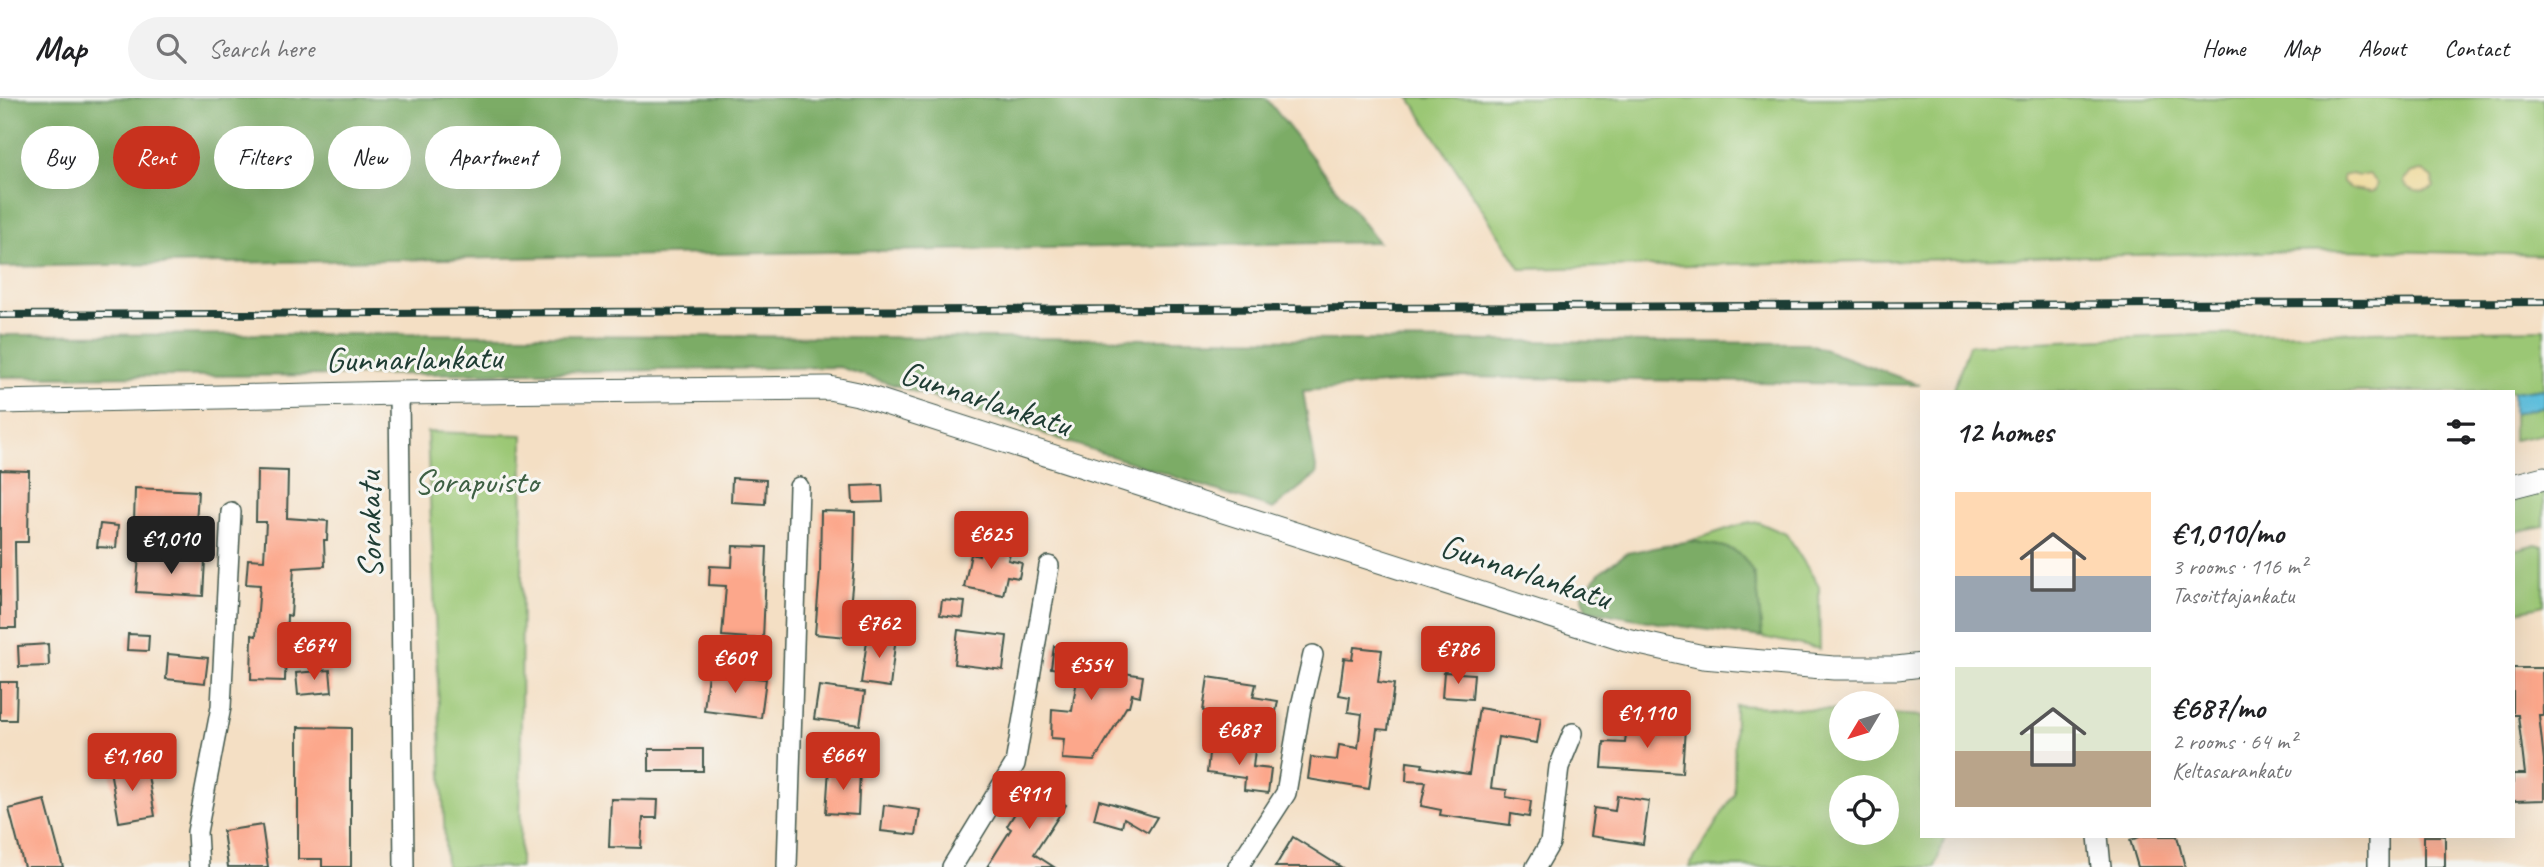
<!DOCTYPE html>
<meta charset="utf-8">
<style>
:root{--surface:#fff;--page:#f2f2f2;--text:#202124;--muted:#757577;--line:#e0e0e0;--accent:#c8321e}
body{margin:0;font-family:Caveat,sans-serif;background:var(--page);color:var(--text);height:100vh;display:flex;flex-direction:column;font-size:26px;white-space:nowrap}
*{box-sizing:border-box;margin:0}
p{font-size:23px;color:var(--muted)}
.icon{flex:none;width:38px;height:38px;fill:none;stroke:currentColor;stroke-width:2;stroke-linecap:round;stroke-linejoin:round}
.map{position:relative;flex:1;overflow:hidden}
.panel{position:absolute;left:1920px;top:292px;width:595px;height:448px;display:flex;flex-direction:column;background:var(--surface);border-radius:0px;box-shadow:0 7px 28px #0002}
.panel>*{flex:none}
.hud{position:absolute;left:21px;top:28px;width:665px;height:63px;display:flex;gap:14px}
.needle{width:46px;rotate:232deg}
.fabs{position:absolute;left:1829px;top:593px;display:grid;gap:14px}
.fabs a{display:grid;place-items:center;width:70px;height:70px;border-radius:50%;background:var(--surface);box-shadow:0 7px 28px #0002;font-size:35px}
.price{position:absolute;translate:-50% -60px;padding:0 16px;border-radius:7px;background:var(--accent);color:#fff;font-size:23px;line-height:46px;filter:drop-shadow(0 2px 4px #0008)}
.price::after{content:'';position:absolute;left:50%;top:42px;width:21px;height:16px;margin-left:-10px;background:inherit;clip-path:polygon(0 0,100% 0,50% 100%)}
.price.active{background:#222;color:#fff}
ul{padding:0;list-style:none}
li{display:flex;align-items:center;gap:21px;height:175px;padding:0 35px}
li span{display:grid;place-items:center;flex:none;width:196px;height:140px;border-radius:0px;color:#555}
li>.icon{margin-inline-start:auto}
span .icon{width:84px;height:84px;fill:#fffc;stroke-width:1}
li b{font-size:30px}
h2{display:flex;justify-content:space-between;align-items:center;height:84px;padding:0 35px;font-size:30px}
.chip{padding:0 24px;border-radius:32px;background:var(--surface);box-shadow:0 7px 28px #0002;font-size:24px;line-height:63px}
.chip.active{background:var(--accent);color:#fff}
header{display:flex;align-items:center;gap:42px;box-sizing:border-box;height:98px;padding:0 35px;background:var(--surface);border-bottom:2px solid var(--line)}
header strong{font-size:33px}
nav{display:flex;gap:38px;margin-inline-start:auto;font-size:24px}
.search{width:490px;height:63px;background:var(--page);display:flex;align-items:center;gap:18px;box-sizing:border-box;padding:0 24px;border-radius:38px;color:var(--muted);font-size:26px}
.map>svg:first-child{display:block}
.green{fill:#9bc774;stroke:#5d8254;stroke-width:2;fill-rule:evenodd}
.forest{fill:#7cac66;stroke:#4e744d;stroke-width:2}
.sand{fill:#eeda9e;stroke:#868c69;stroke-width:2}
.water{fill:#5fbfdd;stroke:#3f7e88;stroke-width:2}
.building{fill:#fca78b}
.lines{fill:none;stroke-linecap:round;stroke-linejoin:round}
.minor-casing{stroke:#3f554a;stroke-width:22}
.tertiary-casing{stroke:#3f554a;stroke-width:25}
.minor{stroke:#fff;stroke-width:19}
.tertiary{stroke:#fff;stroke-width:23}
.rail-casing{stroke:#1f3d34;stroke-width:8}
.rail{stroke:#f6f6f2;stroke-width:5;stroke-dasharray:16;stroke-linecap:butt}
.labels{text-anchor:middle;stroke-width:6;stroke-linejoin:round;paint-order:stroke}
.street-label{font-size:35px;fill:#1f3d34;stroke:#f6f6f2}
.park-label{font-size:35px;fill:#3e6044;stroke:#f6f6f2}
</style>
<header>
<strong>Map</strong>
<div class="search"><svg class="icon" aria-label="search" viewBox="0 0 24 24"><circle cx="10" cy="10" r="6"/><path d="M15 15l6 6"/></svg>Search here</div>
<nav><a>Home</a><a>Map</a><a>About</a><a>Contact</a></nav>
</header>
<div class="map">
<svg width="2544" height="769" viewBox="0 0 2544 769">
<rect width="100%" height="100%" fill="#f6f6f2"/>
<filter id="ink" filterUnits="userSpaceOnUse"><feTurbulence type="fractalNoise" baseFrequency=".0143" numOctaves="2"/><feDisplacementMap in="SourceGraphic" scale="14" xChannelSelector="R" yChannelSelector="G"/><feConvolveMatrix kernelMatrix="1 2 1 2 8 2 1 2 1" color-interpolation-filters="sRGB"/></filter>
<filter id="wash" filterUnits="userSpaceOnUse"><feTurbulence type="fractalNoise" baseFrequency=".00686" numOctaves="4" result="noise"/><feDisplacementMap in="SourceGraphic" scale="28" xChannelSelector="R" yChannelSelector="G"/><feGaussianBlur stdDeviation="1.57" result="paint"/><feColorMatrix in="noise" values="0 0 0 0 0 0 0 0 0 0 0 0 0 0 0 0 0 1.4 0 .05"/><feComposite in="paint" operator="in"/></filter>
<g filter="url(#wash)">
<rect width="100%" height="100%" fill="#f4dfc4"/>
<g class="green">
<path d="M1410 0H2544V157L2345 152 1521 171Z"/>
<path d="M2544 231V290L2513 294H1953L1969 247 2200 237Z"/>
<path d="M2544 308V336L2513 342V316Z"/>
<path d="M427 334 523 337 520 769H446Z"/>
<path d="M2544 393V428L2513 434V401Z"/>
<path d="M1758 424 1786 436 1819 488 1820 551 1762 539 1754 476 1724 449 1690 443 1739 427Z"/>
<path d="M2536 446 2543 448 2544 451V507L2513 514V452Z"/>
<path d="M1735 607 1841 613V651H1886L1887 616 1921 618 1922 738 1945 739 1935 769H1689L1734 696ZM1841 690H1886V735H1841Z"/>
</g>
<g class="forest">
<path d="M0 0H1266L1378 144 0 169Z"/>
<path d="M367 236 1807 245 1920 287 1465 279 1303 293 1317 376 1273 411 839 269 361 277 0 279V237Z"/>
<path d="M1690 443C1706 446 1731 447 1743 459 1761 478 1759 515 1762 539L1665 526 1586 512 1582 496 1600 474 1627 455Z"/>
</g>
<g class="sand">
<path d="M2423 73 2433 80 2434 89C2425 96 2412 95 2404 85L2405 80 2412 74Z"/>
<path d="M2351 76 2359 78 2369 76 2378 85 2376 92 2372 94 2351 91 2343 84V78Z"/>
</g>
<path class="water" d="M2544 290V308L2513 316V294Z"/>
<g id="blocks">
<g class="building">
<path d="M0 372 29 373 28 444H15L16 530H0Z"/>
<path d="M257 372 288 373 287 420 328 423 327 442H324L325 468 294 470 291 518 287 517 285 583 251 582 252 537 256 538 260 487 246 486 248 461 264 462 266 424H256Z"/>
<path d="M732 380 766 382 765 406 731 404Z"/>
<path d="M882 387 883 404 853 405 852 388Z"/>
<path d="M135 390 198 393 196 427 134 425Z"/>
<path d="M821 413 855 414 854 469 847 539 815 536 820 474Z"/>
<path d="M100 426 118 428 116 450 97 449Z"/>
<path d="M733 448 767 449 763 541 722 538 726 488 709 487 710 468 732 469Z"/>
<path d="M981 449 1010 455 1008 462 1022 465 1019 480 1007 478 1003 497 964 489 971 456 979 458Z"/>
<path d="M139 458 205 462 203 498 136 494Z"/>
<path d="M942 502 965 504 963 520 940 517Z"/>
<path d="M958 532 1007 538 1003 572 954 566Z"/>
<path d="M128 536 149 537 148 553 127 552Z"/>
<path d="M868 536 896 538 890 589 861 585Z"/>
<path d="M48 546 49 568 19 569 18 548Z"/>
<path d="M1054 548 1115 558 1112 573 1143 578 1140 598 1132 596 1129 608H1127L1094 663 1062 661 1064 641 1051 640 1052 611 1072 613 1078 574 1051 570Z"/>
<path d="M1354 549 1382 552 1378 584 1394 586 1388 632 1377 631 1369 691 1308 681 1311 659 1337 662 1339 647 1358 650 1362 616 1348 614 1350 599 1339 597 1344 560 1352 561Z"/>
<path d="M168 556 208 560 205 585 166 581Z"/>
<path d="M2513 570H2542L2543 617H2539L2544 662V702L2513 703V676H2525L2518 617H2513Z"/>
<path d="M330 572 332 594 298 597 296 575Z"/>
<path d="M1444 574 1474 576 1472 601 1442 599Z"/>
<path d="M708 575 766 581 761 620 704 613Z"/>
<path d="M1208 579 1256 586 1253 599 1278 603 1274 624 1203 613Z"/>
<path d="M0 584H17L16 622H0Z"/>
<path d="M819 588 865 594 860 627 814 621Z"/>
<path d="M1479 610 1541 620 1537 645 1498 639 1491 690 1507 692 1506 699 1531 703 1529 719 1511 716 1510 727 1440 717 1441 712 1421 708 1426 684 1406 683 1407 664 1423 666 1422 669 1469 676Z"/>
<path d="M1627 627 1685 630 1682 675 1602 670 1604 644 1625 645Z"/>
<path d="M298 629 351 630V769H322V761H298Z"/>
<path d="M1210 646 1255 652 1253 669 1271 671 1268 695 1244 692 1245 680 1207 675Z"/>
<rect x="649" y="651" width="54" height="22"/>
<path d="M146 666 155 718 119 724 110 672Z"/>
<path d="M829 670 860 672 858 717 826 715Z"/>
<path d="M1033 686 1066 707 1034 756 1054 769H987L1011 731 1007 728Z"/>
<path d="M1617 698 1649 703 1643 746 1590 738 1594 710 1615 713Z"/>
<path d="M611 701 658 702 657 720H643L641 750 609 749Z"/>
<path d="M45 702 63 769H24L9 711Z"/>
<path d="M1099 702 1110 705 1157 719 1148 734 1124 720 1122 729 1094 721Z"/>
<path d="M884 707 920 712 916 737 881 733Z"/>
<path d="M262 727 268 769H228L223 733Z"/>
<path d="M2143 738H2177L2185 769H2138L2130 742Z"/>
<rect x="2424" y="738" width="21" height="31"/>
<path d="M1293 739 1341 769H1275Z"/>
</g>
</g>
</g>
<g filter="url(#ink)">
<use href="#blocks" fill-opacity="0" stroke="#3f554a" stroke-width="2"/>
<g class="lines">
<defs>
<g id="minor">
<path d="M399 295 404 769"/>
<path d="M2098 738 2101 769"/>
<path d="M2378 738V769"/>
<path d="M199 769 197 734 221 609 231 414"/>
<path d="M787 769 799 389"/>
<path d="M952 769 1015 666 1049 468"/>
<path d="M1238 769 1286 695 1301 608 1313 557"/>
<path d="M1536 769 1550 745 1559 669 1573 635"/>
</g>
<g id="tertiary">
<path d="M0 304 399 295 829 290 858 296 1626 542 1703 559 1834 570H1897L1922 567"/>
<path d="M2513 388 2544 380"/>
</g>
</defs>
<use href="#minor" class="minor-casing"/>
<use href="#tertiary" class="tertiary-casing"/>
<use href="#minor" class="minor"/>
<use href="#tertiary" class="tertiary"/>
<defs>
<path id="rail" d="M0 217 2544 204"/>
</defs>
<use href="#rail" class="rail-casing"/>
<use href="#rail" class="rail"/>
</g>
</g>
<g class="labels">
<g class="street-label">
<text transform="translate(414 260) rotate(-1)" y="12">Gunnarlankatu</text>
<text transform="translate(986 300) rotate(18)" y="12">Gunnarlankatu</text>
<text transform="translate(369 427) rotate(-91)" y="12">Sorakatu</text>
<text transform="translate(1526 473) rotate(18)" y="12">Gunnarlankatu</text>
</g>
<g class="park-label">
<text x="476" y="395">Sorapuisto</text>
</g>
</g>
</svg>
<div class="fabs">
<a><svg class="needle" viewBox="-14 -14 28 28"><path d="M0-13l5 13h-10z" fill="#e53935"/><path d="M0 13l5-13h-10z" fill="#757577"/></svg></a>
<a><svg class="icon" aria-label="locate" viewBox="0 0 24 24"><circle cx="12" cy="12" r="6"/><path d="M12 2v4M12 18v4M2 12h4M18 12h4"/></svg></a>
</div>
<b class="price" style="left:991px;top:473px">€625</b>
<b class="price active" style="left:171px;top:478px">€1,010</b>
<b class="price" style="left:879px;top:562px">€762</b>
<b class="price" style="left:314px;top:584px">€674</b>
<b class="price" style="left:1458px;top:588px">€786</b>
<b class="price" style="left:735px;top:597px">€609</b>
<b class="price" style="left:1091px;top:604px">€554</b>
<b class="price" style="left:1647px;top:652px">€1,110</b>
<b class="price" style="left:1239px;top:669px">€687</b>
<b class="price" style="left:843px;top:694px">€664</b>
<b class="price" style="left:132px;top:695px">€1,160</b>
<b class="price" style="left:1029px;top:733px">€911</b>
<div class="hud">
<a class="chip">Buy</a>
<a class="chip active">Rent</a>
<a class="chip">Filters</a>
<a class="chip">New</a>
<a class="chip">Apartment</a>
</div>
<section class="panel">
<h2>12 homes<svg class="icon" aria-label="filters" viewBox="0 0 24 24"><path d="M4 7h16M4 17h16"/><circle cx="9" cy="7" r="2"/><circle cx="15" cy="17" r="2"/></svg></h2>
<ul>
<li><span style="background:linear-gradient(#ffd9b3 60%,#9aa5b1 0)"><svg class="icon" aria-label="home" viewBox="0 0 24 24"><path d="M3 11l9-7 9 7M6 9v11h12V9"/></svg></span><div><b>€1,010/mo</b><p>3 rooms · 116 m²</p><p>Tasoittajankatu</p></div></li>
<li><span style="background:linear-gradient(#dfe7d0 60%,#b9a48a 0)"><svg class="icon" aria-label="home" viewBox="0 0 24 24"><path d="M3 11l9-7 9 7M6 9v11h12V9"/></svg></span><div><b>€687/mo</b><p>2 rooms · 64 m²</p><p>Keltasarankatu</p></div></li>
</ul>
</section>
</div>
